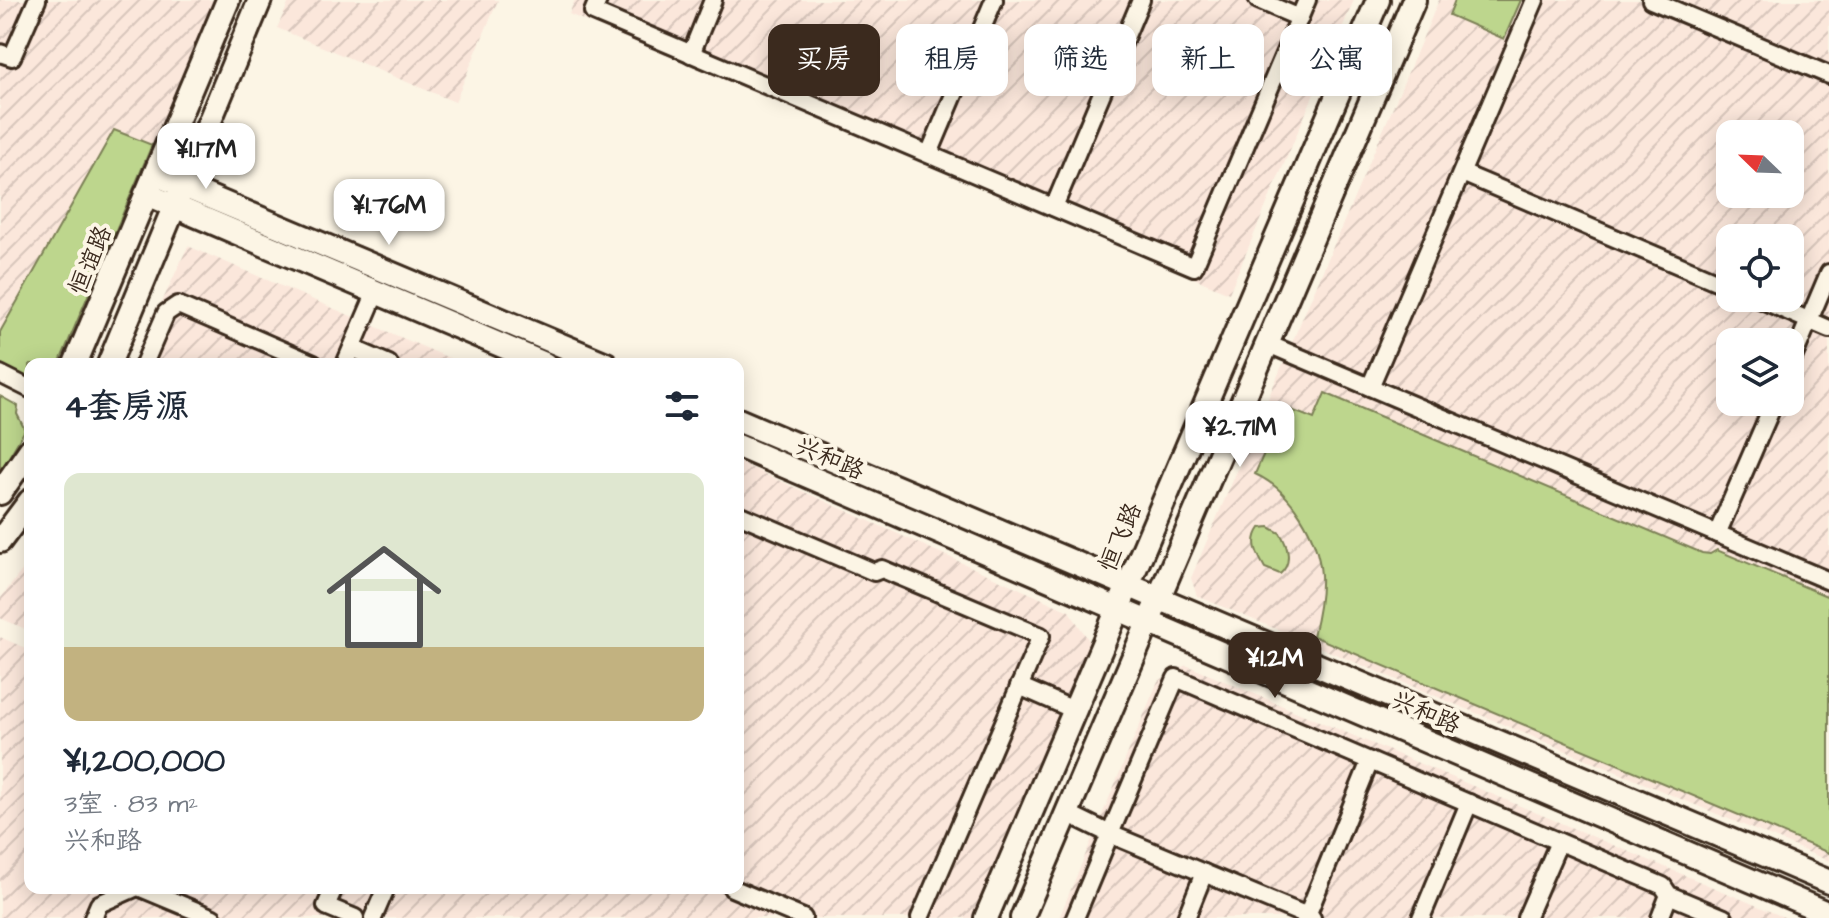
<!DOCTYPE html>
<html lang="zh">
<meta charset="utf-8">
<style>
:root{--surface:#fff;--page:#f6f6f7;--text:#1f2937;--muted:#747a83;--accent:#3b2a1e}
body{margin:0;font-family:"Architects Daughter","LXGW WenKai TC",sans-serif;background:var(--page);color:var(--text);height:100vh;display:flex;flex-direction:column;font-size:30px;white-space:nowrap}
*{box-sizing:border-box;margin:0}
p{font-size:26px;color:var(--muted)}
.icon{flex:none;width:44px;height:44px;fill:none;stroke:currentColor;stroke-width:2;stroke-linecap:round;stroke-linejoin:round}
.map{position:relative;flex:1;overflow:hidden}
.details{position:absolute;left:24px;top:358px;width:720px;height:536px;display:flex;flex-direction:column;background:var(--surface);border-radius:16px;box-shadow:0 4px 20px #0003}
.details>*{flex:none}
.guide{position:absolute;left:768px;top:24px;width:760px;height:72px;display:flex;gap:16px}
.needle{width:52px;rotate:293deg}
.buttons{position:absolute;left:1716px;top:120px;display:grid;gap:16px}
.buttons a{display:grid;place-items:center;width:88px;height:88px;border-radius:16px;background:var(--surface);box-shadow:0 4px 20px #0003;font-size:40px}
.price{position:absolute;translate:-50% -68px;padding:0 18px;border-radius:16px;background:#fff;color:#222;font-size:26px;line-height:52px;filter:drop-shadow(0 2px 4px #0008)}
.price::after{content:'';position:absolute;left:50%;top:48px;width:24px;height:18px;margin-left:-12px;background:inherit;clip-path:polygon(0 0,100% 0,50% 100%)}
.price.current{background:var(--accent);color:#fff}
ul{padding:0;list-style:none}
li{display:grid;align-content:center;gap:16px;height:424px;padding:0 40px}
li span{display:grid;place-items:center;height:248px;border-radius:16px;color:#555}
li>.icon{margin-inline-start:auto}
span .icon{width:144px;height:144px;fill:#fffc;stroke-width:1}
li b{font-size:34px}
h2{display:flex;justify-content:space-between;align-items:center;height:96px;padding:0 40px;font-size:34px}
.pill{padding:0 28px;border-radius:16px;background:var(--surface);box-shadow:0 4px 20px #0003;font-size:28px;line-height:72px}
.pill.current{background:var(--accent);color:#fff}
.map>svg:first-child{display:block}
.industrial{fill:url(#industrial-furrows);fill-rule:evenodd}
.grass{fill:#bdd68d;stroke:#7c8056;stroke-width:2}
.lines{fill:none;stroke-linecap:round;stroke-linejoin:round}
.minor-casing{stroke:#3b2a1e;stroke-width:22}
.major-casing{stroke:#3b2a1e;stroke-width:28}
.minor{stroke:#fcf5e5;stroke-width:16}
.major{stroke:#fcf5e5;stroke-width:22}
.labels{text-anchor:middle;stroke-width:8;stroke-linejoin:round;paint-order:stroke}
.street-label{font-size:24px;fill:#3b2a1e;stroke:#fcf5e5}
</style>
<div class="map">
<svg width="1829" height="918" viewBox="0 0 1829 918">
<defs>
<pattern id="industrial-furrows" width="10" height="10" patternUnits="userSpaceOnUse" patternTransform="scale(2)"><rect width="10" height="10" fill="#fbe7db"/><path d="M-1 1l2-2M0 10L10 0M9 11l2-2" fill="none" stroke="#d8c6bc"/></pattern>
</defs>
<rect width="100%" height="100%" fill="#fcf5e5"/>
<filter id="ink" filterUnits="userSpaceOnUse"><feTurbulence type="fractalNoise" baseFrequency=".0125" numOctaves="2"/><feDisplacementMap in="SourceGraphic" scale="16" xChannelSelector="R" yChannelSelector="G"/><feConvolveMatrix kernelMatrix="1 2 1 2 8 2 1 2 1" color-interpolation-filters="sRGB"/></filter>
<g filter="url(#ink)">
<g class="industrial">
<path d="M0 0H214L152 145 114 130 0 332Z"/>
<path d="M290 0H498L455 102 277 28Z"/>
<path d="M575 0H1354L1229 293 569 14Z"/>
<path d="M1439 0H1829V861L1197 596 1191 578ZM1730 134H1790V194H1730ZM1730 238H1790V298H1730ZM1730 342H1790V402H1730Z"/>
<path d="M188 246 463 364H133Z"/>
<path d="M738 462 1069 611 1090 642 972 918H0V637L30 650V888H738Z"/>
<path d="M30 560V631L0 618V599Z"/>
<path d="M1186 665 1786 918H1059L1158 681Z"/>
</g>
<g class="grass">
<path d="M1455 0H1521L1504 39 1449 15Z"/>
<path d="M114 130 152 145 59 364H30V382L0 364V332Z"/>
<path d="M1325 393 1702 553 1710 554 1717 550 1829 597V853L1313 636C1318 616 1322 595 1321 575 1318 536 1291 490 1255 474L1284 407 1314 419Z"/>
<path d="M0 396 18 406 17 414 25 430 0 472Z"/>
<path d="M1269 527 1280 533C1288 546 1293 563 1280 574L1265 568C1257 554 1250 542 1260 528Z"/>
</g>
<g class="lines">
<defs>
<g id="minor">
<path d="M598 0 593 12 1194 267 1307 0"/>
<path d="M1258 0 1300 18"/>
<path d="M1651 0 1829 75"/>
<path d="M0 53 12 57 37 0"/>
<path d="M691 54 713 0"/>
<path d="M929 154 994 0"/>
<path d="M1462 173 1730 287"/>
<path d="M1054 207 1141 0"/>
<path d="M1757 298 1829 329"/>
<path d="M1268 344 1829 581"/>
<path d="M352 348 389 364"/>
<path d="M144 364 166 313 178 305 314 364"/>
<path d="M345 364 376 292"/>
<path d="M1790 365 1829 273"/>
<path d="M0 374 30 389"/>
<path d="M1370 387 1535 0"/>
<path d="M738 514 874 572 882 569 1041 636 920 918"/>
<path d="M1717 534 1773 405"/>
<path d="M1019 686 1074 710"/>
<path d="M1067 813 1110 834 1075 918"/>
<path d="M141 888 213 918"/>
<path d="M334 888 326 906 355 918"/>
<path d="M732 888 803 918"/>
<path d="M93 918 99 904 135 888"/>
<path d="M373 918 386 888"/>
<path d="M1186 918 1204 873"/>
<path d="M1306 918 1370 761 1663 886 1669 895 1724 918"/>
<path d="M1312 918 1110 834 1176 678 1370 761"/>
<path d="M1421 918 1469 803"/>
<path d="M1526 918 1559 842"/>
<path d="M1660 918 1669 895"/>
</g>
<g id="major">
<path d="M155 174 606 364"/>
<path d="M146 194 545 364"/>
<path d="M75 364 228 0"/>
<path d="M109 364 260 0"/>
<path d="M738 420 1829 882"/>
<path d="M738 446 1829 914"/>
<path d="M0 493 30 450"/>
<path d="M0 541 30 501"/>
<path d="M986 918 1378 0"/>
<path d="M1022 918 1414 0"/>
</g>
</defs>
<use href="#minor" class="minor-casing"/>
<use href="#major" class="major-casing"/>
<use href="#minor" class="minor"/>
<use href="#major" class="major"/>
</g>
</g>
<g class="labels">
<g class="street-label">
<text transform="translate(90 260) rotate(-67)" y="8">恒谊路</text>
<text transform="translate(830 458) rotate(23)" y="8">兴和路</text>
<text transform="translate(1120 537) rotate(-67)" y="8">恒飞路</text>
<text transform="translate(1426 712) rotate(23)" y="8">兴和路</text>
</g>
</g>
</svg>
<div class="buttons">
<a><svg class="needle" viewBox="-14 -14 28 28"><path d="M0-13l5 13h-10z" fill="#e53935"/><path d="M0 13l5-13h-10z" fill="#747a83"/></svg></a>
<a><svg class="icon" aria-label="locate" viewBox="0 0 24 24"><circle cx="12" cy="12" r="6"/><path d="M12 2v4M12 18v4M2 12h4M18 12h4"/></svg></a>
<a><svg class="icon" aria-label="layers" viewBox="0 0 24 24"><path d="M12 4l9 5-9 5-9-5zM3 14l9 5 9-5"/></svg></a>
</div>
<b class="price" style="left:206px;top:191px">¥1.17M</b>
<b class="price" style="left:389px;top:247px">¥1.76M</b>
<b class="price" style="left:1240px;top:469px">¥2.71M</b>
<b class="price current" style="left:1275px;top:700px">¥1.2M</b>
<div class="guide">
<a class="pill current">买房</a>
<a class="pill">租房</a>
<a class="pill">筛选</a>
<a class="pill">新上</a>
<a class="pill">公寓</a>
</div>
<section class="details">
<h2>4套房源<svg class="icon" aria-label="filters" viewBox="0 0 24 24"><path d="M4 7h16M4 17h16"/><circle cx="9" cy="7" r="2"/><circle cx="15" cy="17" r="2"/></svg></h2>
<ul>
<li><span style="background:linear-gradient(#dfe7d0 70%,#c2b280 0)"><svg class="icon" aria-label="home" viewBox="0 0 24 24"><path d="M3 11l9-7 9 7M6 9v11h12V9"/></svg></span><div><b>¥1,200,000</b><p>3室 · 83 m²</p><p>兴和路</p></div></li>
</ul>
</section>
</div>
